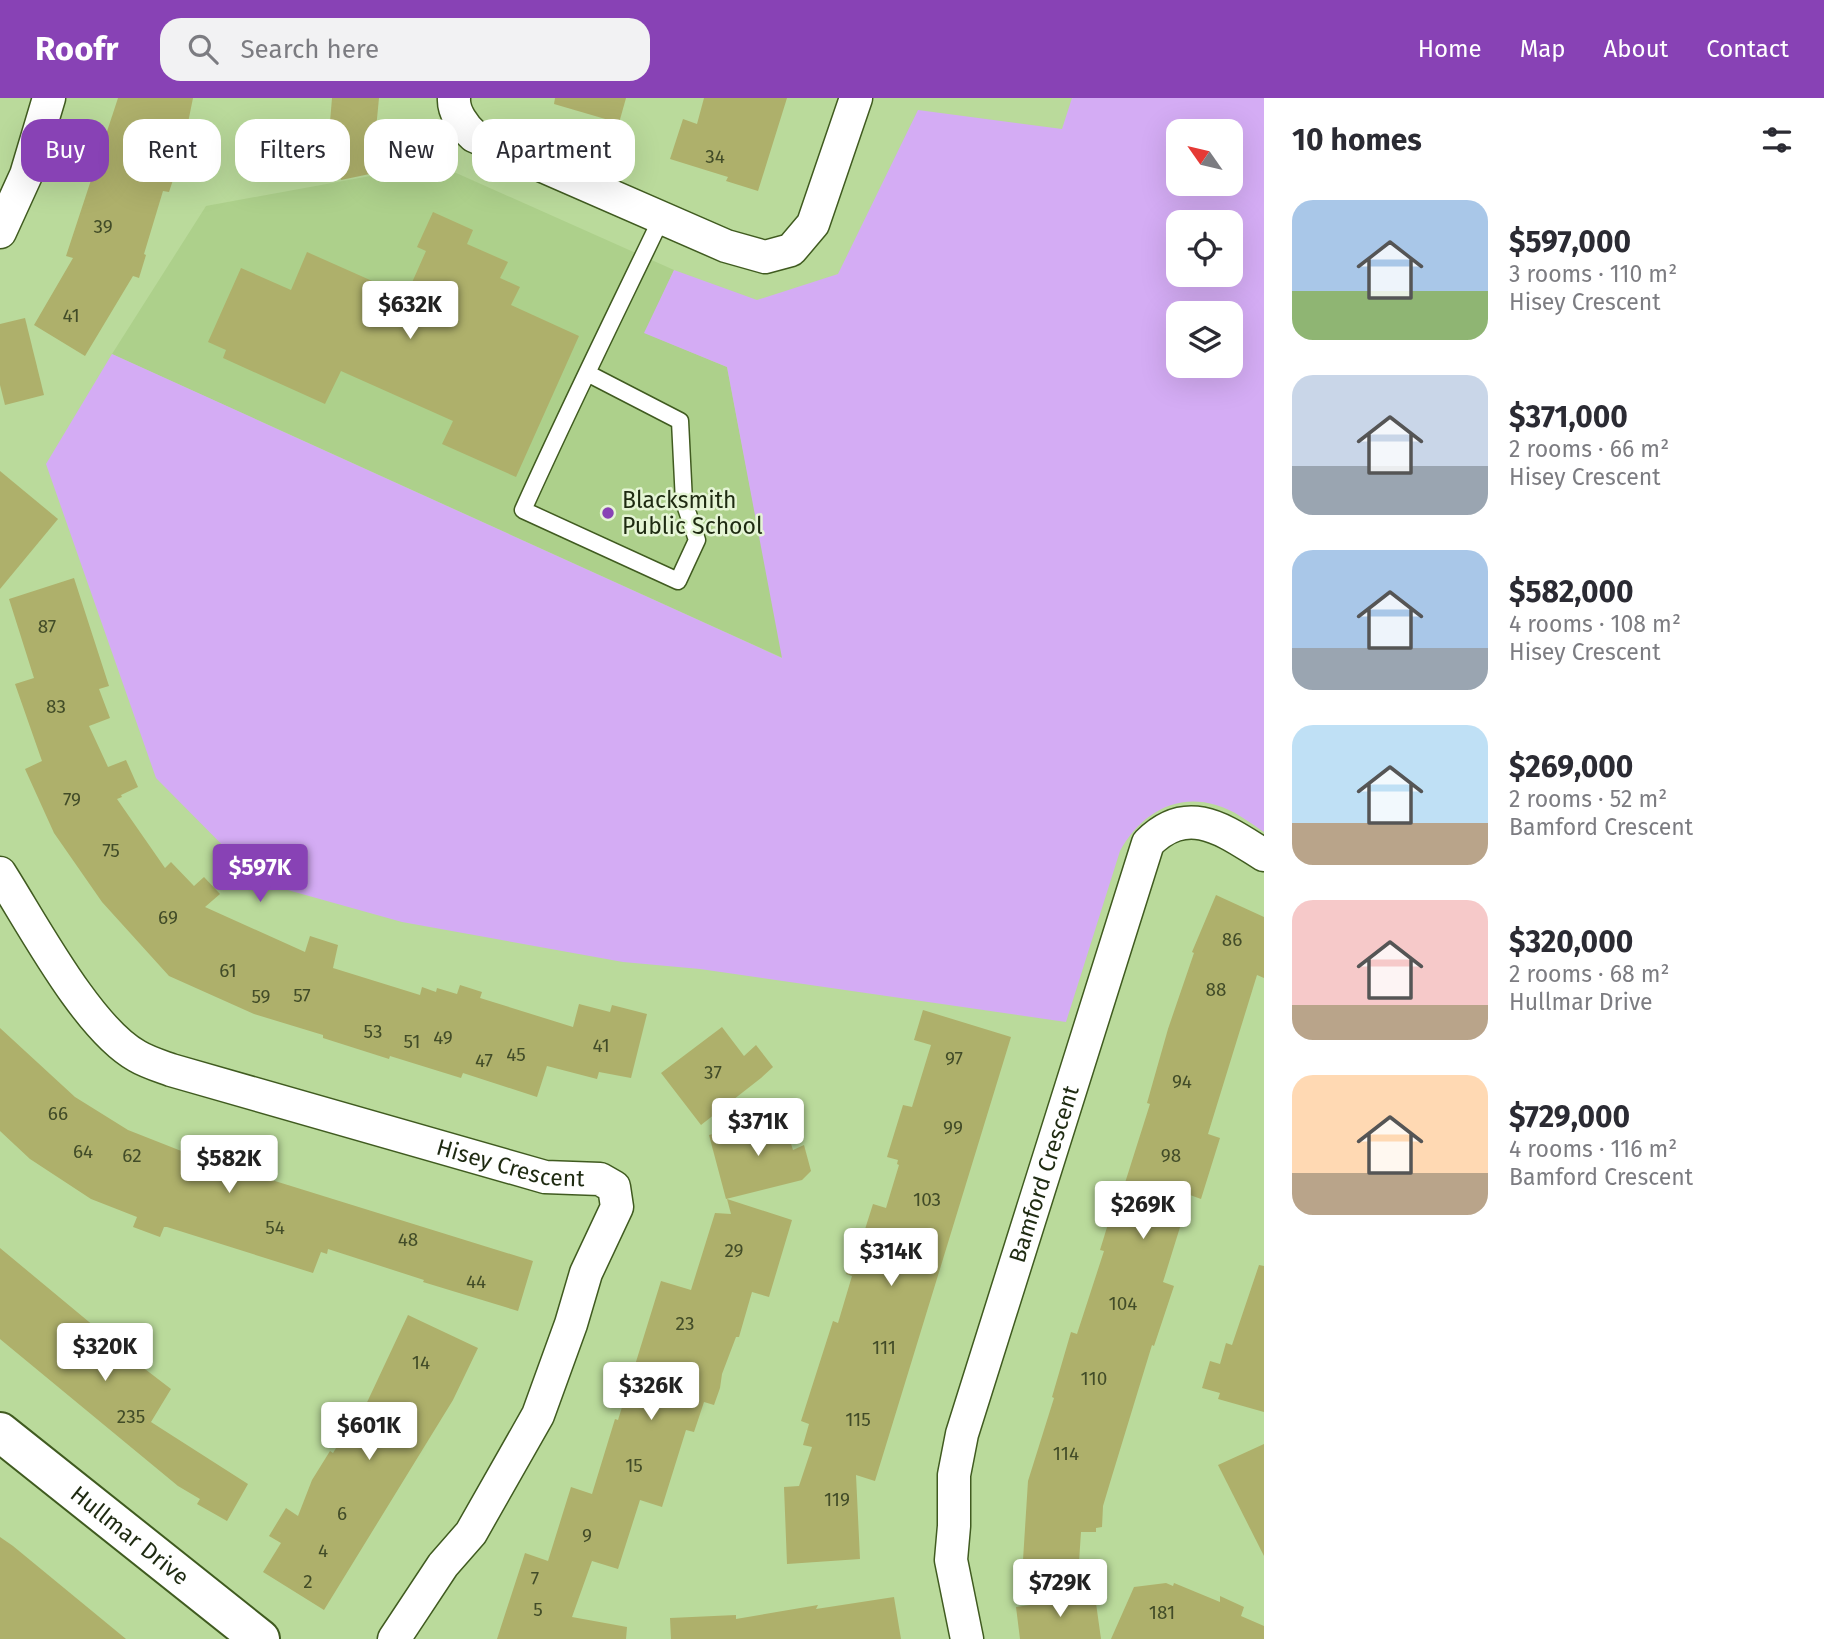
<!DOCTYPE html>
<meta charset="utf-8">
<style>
:root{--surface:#fff;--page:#f2f2f3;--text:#2b2b33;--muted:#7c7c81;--accent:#8842b5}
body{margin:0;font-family:"Fira Sans",sans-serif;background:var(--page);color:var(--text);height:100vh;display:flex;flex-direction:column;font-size:26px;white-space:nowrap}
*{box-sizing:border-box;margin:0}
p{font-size:23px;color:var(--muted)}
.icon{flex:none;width:38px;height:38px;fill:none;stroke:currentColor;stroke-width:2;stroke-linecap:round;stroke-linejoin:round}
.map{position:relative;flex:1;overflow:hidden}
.details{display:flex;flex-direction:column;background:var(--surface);width:560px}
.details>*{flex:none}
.top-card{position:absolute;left:21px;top:21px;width:665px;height:63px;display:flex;gap:14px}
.needle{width:46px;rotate:304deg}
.controls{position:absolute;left:1166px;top:21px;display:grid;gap:14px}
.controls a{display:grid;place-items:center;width:77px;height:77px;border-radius:14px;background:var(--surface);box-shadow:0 7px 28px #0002;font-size:35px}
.price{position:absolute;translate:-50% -60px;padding:0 16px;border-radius:7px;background:#fff;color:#222;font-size:23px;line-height:46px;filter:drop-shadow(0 2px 4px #0008)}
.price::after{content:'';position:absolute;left:50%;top:42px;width:21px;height:16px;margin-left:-10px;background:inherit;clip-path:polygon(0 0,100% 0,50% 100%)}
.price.on{background:var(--accent);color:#fff}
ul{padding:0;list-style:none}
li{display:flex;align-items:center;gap:21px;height:175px;padding:0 28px}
li span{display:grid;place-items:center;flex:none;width:196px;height:140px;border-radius:21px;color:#555}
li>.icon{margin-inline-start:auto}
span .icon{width:84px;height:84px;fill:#fffc;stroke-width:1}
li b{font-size:30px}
h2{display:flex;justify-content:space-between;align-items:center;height:84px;padding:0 28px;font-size:30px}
.pill{padding:0 24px;border-radius:21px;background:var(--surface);box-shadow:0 7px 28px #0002;font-size:24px;line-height:63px}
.pill.on{background:var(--accent);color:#fff}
header{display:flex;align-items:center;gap:42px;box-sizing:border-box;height:98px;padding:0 35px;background:var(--accent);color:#fff}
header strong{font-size:33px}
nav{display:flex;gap:38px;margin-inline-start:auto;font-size:24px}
.search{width:490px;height:63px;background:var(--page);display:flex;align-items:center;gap:18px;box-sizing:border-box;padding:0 24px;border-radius:21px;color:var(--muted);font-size:26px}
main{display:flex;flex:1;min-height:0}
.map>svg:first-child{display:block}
.built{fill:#add08b}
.green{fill:#d4acf4;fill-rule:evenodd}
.building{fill:#aeb06b}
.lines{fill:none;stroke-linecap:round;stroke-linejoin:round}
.service-casing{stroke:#405b20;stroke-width:19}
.minor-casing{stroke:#405b20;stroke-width:35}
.tertiary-casing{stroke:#405b20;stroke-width:42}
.service{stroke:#fff;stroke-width:16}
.minor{stroke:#fff;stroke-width:32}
.tertiary{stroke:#fff;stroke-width:38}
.poi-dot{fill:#8842b5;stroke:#e5f5d5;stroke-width:2.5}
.labels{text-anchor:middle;stroke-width:5;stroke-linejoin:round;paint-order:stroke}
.number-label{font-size:19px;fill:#424c28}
.poi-label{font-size:23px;fill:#1e2a11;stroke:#e5f5d5;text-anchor:start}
.street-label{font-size:23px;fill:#1e2a11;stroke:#e5f5d5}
</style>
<header>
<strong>Roofr</strong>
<div class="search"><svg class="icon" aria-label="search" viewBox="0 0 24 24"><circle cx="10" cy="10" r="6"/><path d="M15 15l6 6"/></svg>Search here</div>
<nav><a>Home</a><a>Map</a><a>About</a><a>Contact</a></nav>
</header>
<main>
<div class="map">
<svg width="1264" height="1541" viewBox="0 0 1264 1541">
<rect width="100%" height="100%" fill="#bada9b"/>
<path class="built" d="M436 66 674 172 645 235 727 269 783 560 112 256 206 108Z"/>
<path class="green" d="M1072 0H1264V734C1249 724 1234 712 1216 707 1174 694 1139 718 1120 753L1066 924 700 871 623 864 402 824 259 784 156 680 46 366 112 256 782 560 727 269 644 235 674 172 757 202 838 176 918 12 1062 31ZM1178 33H1230V86H1178ZM1178 124H1230V177H1178ZM1178 215H1230V268H1178Z"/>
<g class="building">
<path d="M118 0H193L178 74 176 73 169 94 163 93 144 156 146 157 139 180 133 178 85 258 34 227 73 160 66 158Z"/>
<path d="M332 0H379L376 31 384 73 341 82 337 61 299 70 291 32 330 24Z"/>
<path d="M555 0H626L619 25 554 6Z"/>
<path d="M704 0H787L758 93 726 83 728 79 670 61 683 21 697 26Z"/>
<path d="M433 114 473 132 467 146 508 164 500 180 520 189 511 207 579 238 516 379 442 346 453 323 341 273 325 306 223 260 226 252 208 244 241 170 291 192 307 154 406 198 426 153 417 149Z"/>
<path d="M25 220 44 297 5 307 0 287V226Z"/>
<path d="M0 373 58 421 0 491Z"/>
<path d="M74 480 109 588 99 591 110 620 89 628 108 669 126 662 138 689 121 697 122 699 117 701 165 770 171 764 194 788 204 779 220 796 205 809 305 854 310 838 338 847 333 870 420 897 422 889 436 894 437 890 457 896 460 887 482 894 480 900 573 929 579 906 610 914 612 907 647 916 631 980 599 974 597 981 547 968 537 999 463 975 461 980 390 958 389 961 323 940V937L254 916 169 878 102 804 54 735 25 671 42 663 15 586 34 580 9 501Z"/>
<path d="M1216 797 1264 819V880L1257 877 1208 1036 1220 1040 1201 1101 1190 1097 1163 1184 1174 1188 1154 1248 1152 1247 1112 1378 1103 1408 1102 1429 1096 1430V1434H1081L1079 1464 1023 1462 1028 1383 1054 1300 1052 1299 1071 1234 1077 1236 1104 1153 1100 1152 1120 1087 1124 1088 1150 1006 1147 1005 1168 931 1194 855 1192 854Z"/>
<path d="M923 912 1011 939 875 1383 856 1377 860 1461 787 1466 784 1389 799 1388 812 1349 803 1347 809 1326 801 1323 833 1223 838 1225 852 1178 846 1176 855 1146 860 1147 873 1106 886 1110 899 1067 897 1066 898 1062 887 1059 903 1007 912 1009 931 947 914 942Z"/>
<path d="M722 929 744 958 756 947 773 969 761 980 701 1027 661 975Z"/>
<path d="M0 930 75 999 128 1032 194 1058 533 1163 518 1213 423 1184 424 1182 328 1151 327 1156 321 1154 313 1175 167 1129H164L160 1139 133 1129 137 1119 91 1101 30 1061 0 1033Z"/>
<path d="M782 1018 793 1052 804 1047 811 1073 802 1082 726 1101 709 1037Z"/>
<path d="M727 1101 792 1122 769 1199 752 1194 739 1239H736L722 1276 720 1290 714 1307 704 1304 694 1334 686 1332 662 1409 640 1402 618 1471 592 1463 572 1519 627 1529 626 1541H497L525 1455 548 1463 571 1389 592 1396 615 1321 618 1322 661 1183 691 1192 715 1115 731 1116Z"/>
<path d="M0 1150 118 1248 124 1240 148 1259 141 1268 171 1291 151 1324 248 1386 227 1423 197 1406 200 1401 178 1388 0 1241Z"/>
<path d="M1259 1167 1264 1168V1314L1218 1301 1220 1295 1202 1290 1210 1263 1220 1266 1226 1245 1232 1247Z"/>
<path d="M408 1217 478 1250 453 1302 324 1512 263 1474 281 1445 269 1438 286 1410 298 1418 312 1382 330 1353 333 1355 359 1312 362 1315Z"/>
<path d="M1264 1346V1458L1218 1367Z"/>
<path d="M0 1439 13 1448 126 1541H0Z"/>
<path d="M1166 1485 1173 1488 1174 1485 1220 1504V1498L1244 1509 1241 1518 1264 1528V1541H1111L1134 1489Z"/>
<path d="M1078 1497V1501L1095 1498 1101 1541H1020L1016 1509 1037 1506 1036 1503Z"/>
<path d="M894 1499 901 1541H671L670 1520 736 1517V1521L818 1507 816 1511Z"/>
</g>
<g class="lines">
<defs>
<path id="service" d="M587 275 680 323 684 404 697 442 678 483 523 412C567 314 615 217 662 119"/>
<g id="minor">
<path d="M454 0C453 14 464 29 474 38L726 148 765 159 791 152 813 126 856 0"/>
<path d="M0 134 26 77 49 0"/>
<path id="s1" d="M0 775C32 825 87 930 137 958 147 964 160 968 171 972L545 1079 600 1081 614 1089 617 1109 586 1175 571 1226 538 1317 471 1435 443 1467 394 1541"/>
<path id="s2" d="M967 1541 951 1462 954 1428V1377L962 1336 1148 745C1189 704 1225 733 1264 757"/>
</g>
<g id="tertiary">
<path id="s3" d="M0 1334 260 1541"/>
</g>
</defs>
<use href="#service" class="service-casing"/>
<use href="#minor" class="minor-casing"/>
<use href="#tertiary" class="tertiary-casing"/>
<use href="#service" class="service"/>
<use href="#minor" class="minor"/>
<use href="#tertiary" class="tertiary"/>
</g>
<circle class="poi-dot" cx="608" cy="415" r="7"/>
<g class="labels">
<g class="number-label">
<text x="715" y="65">34</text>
<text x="103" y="135">39</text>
<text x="71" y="224">41</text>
<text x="47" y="535">87</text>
<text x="56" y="615">83</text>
<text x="72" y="708">79</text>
<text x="111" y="759">75</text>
<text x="168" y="826">69</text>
<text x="1232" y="848">86</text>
<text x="228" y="879">61</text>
<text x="1216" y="898">88</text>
<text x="302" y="904">57</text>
<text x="261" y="905">59</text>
<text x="373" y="940">53</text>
<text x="443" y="946">49</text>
<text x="412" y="950">51</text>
<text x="601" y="954">41</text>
<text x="516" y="963">45</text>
<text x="954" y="967">97</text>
<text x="484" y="969">47</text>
<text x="713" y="981">37</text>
<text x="1182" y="990">94</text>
<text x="58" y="1022">66</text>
<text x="953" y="1036">99</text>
<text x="83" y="1060">64</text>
<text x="132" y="1064">62</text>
<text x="1171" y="1064">98</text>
<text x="927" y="1108">103</text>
<text x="275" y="1136">54</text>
<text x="408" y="1148">48</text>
<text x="734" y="1159">29</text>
<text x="476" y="1190">44</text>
<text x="1123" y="1212">104</text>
<text x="685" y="1232">23</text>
<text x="884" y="1256">111</text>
<text x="421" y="1271">14</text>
<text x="1094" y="1287">110</text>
<text x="131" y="1325">235</text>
<text x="858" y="1328">115</text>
<text x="1066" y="1362">114</text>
<text x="634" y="1374">15</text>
<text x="837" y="1408">119</text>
<text x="342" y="1422">6</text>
<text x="587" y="1444">9</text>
<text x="323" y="1459">4</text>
<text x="535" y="1487">7</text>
<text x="308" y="1490">2</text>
<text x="538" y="1518">5</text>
<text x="1162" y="1521">181</text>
</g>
<g class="poi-label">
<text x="622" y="410">Blacksmith<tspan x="622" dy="26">Public School</tspan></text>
</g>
<g class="street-label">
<text dy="8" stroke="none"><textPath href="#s1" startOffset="620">Hisey Crescent</textPath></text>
<text dy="8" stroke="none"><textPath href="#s2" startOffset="480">Bamford Crescent</textPath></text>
<text dy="8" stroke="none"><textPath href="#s3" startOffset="166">Hullmar Drive</textPath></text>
</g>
</g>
</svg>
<div class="controls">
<a><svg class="needle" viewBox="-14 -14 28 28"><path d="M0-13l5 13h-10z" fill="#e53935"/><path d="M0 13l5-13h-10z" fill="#7c7c81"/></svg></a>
<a><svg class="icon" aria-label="locate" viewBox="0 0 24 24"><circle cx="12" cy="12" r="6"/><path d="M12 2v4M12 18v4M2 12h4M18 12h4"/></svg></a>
<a><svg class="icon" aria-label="layers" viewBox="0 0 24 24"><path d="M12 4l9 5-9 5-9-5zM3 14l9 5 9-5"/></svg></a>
</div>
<b class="price" style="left:410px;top:243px">$632K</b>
<b class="price on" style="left:260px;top:806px">$597K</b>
<b class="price" style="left:758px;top:1060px">$371K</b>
<b class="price" style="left:229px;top:1097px">$582K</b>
<b class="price" style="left:1143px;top:1143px">$269K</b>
<b class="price" style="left:891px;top:1190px">$314K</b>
<b class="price" style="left:105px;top:1285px">$320K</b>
<b class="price" style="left:651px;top:1324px">$326K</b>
<b class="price" style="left:369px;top:1364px">$601K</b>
<b class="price" style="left:1060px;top:1521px">$729K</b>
<div class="top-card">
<a class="pill on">Buy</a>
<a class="pill">Rent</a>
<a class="pill">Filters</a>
<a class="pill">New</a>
<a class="pill">Apartment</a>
</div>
</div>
<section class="details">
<h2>10 homes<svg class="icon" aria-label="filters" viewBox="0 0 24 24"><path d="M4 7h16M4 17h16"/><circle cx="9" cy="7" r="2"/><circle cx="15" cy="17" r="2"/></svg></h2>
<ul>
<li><span style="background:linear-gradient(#a9c7e8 65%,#8fb573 0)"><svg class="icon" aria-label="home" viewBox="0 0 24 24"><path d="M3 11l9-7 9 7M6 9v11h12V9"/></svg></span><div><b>$597,000</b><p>3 rooms · 110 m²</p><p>Hisey Crescent</p></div></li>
<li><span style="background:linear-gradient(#c9d6e8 65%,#9aa5b1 0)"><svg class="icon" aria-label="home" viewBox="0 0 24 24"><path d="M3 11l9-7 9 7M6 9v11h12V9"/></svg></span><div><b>$371,000</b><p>2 rooms · 66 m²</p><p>Hisey Crescent</p></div></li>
<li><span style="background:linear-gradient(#a9c7e8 70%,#9aa5b1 0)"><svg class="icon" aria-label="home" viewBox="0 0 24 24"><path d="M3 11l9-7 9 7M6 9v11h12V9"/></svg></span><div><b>$582,000</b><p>4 rooms · 108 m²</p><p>Hisey Crescent</p></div></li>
<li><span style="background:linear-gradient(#bfe0f5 70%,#b9a48a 0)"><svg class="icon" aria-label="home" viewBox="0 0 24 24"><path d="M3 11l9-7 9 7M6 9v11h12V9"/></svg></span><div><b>$269,000</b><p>2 rooms · 52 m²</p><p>Bamford Crescent</p></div></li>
<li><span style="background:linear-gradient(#f6c9c9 75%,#b9a48a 0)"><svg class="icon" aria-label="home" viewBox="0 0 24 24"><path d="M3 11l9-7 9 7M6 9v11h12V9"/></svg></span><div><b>$320,000</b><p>2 rooms · 68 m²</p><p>Hullmar Drive</p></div></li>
<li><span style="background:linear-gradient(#ffd9b3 70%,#b9a48a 0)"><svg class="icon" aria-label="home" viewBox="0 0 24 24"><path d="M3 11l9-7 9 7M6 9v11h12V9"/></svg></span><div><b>$729,000</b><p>4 rooms · 116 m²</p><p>Bamford Crescent</p></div></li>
</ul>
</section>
</main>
